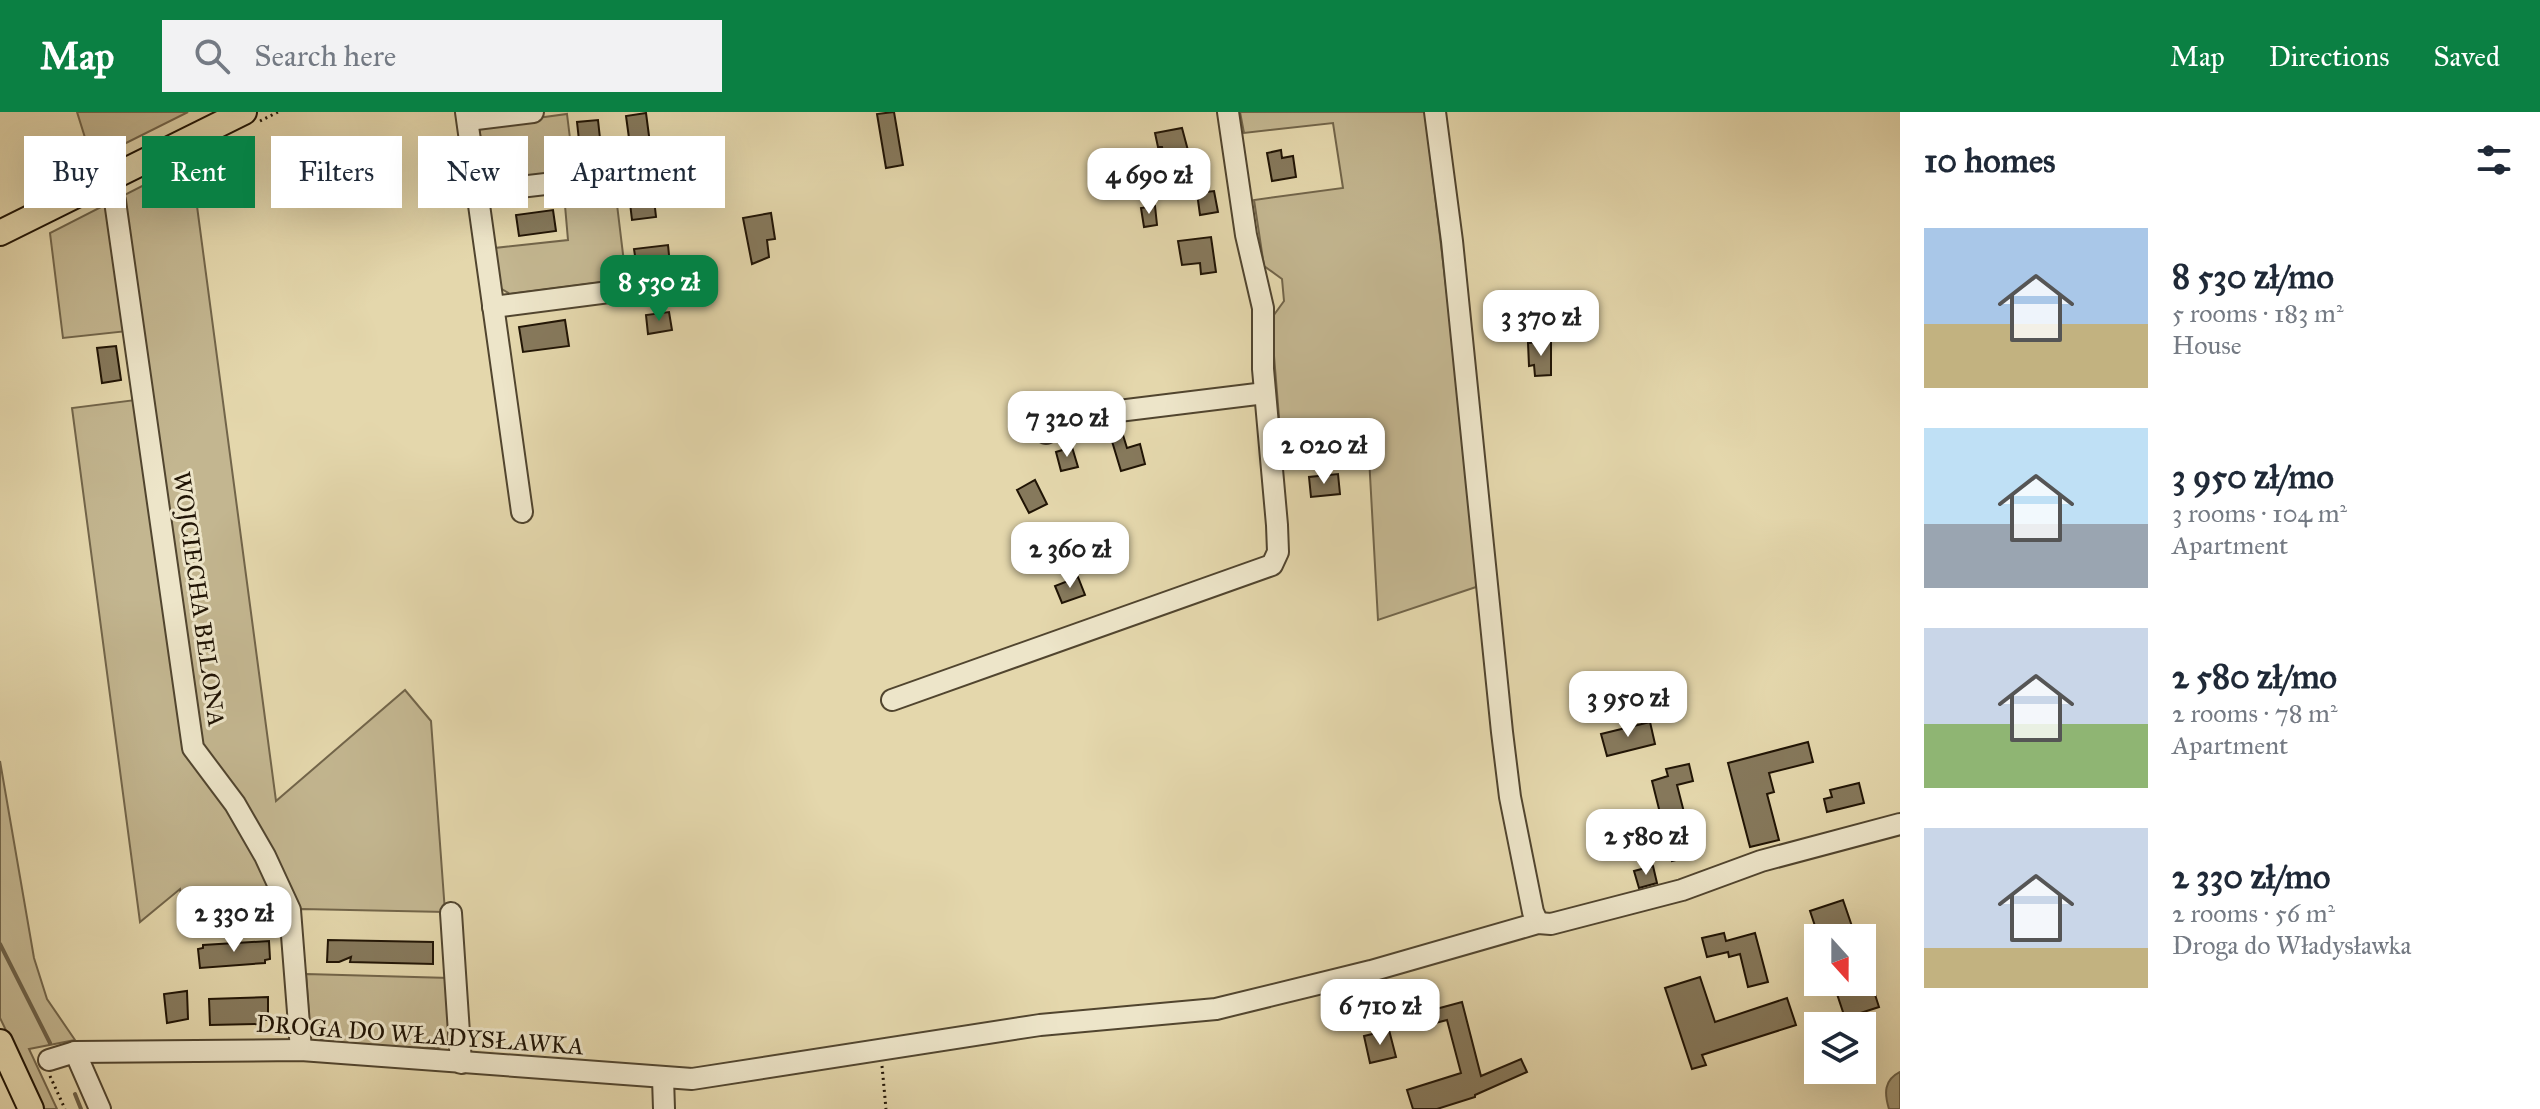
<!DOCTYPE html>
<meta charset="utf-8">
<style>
:root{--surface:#fff;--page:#f2f2f3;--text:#1f2937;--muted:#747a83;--accent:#0b8043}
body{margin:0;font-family:"IM FELL Great Primer",serif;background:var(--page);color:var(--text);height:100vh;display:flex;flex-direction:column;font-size:30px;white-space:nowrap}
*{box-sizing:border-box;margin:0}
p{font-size:26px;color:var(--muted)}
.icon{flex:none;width:44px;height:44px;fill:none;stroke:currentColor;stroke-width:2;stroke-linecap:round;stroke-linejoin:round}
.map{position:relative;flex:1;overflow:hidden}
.sheet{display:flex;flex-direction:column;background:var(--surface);width:640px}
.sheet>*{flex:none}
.hud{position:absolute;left:24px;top:24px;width:760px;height:72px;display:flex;gap:16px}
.needle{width:52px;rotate:159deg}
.tools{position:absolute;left:1804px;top:812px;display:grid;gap:16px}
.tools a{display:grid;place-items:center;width:72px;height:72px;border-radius:0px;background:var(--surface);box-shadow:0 8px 32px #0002;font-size:40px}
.price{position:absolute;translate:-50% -68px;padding:0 18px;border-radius:16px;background:#fff;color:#222;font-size:26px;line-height:52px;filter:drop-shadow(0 2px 4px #0008)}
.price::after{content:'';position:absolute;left:50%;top:48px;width:24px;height:18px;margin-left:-12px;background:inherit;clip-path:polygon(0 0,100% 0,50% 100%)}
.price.on{background:var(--accent);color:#fff}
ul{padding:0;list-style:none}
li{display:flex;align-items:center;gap:24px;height:200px;padding:0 24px}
li span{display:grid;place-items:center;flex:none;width:224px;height:160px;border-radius:0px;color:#555}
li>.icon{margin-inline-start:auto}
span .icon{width:96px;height:96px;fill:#fffc;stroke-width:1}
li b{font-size:34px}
h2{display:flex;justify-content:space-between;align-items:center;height:96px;padding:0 24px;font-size:34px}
.pill{padding:0 28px;border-radius:0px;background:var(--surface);box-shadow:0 8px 32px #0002;font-size:28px;line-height:72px}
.pill.on{background:var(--accent);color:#fff}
header{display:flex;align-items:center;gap:48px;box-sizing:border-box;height:112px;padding:0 40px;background:var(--accent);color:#fff}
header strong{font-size:38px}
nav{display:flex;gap:44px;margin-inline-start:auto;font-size:28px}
.search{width:560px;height:72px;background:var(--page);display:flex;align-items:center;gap:20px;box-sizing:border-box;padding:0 28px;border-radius:0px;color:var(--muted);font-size:30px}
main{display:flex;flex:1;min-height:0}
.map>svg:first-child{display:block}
.green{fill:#c3b690;stroke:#72654a;stroke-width:2}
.water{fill:#a19573;stroke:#6d6147;stroke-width:2}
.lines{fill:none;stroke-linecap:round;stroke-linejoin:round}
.stream{stroke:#6d6147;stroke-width:4}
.building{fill:#86795c;stroke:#201405;stroke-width:2}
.minor-casing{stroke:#51452f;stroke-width:24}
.major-casing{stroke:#201405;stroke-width:28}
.path{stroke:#201405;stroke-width:3;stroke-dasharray:2 4;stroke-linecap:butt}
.minor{stroke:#ede5c9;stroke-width:20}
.major{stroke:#e4d7ac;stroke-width:24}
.labels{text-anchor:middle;stroke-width:6;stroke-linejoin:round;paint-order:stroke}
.street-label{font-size:24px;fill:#201405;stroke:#ede5c9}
</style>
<header>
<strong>Map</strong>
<div class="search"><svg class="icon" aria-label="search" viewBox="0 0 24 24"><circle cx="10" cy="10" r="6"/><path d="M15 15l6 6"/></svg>Search here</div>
<nav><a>Map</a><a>Directions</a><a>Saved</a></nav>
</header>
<main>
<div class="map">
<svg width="1900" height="997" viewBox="0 0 1900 997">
<rect width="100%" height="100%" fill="#e4d7ac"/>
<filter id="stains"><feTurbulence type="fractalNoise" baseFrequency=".0025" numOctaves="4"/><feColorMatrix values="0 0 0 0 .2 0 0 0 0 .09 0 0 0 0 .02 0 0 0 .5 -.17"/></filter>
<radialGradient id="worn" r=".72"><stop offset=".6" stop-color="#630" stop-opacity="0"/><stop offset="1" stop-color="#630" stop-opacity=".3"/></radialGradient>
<g class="green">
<path d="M77 0H188L92 48Z"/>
<path d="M1240 0H1425L1482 473 1378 508 1369 345 1283 354 1271 207 1284 189 1282 167 1264 154 1254 88 1343 76 1333 11 1244 21Z"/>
<path d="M567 2 574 59 496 67 485 61 479 14Z"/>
<path d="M191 49 276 689 405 578 431 609 445 800 302 797 185 805 180 777 140 810 72 296 136 288 127 219 63 226 50 121Z"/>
<path d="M615 76 626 167 510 182 500 176 495 136 568 128 564 82Z"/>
<path d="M0 649 34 846 47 887 75 928 29 937 57 997H44L0 906Z"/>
<path d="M306 862 450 866 454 922 439 936 330 935 310 918Z"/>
</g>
<path class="water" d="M1900 960V997H1889C1884 981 1884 968 1900 960Z"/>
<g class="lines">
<g class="stream">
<path d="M0 832 50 931"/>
<path d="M75 982 81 997"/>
</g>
</g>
<g class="building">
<path d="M894 0 903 53 886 56 877 2Z"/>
<path d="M646 1 651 39 631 41 626 4Z"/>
<path d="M598 8 602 45 581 47 577 10Z"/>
<path d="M1182 16 1190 46 1170 49V45L1164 46 1162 35H1158L1155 21Z"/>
<path d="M1281 38 1282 46 1293 44 1296 65 1272 69 1267 41Z"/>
<path d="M1214 79 1218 100 1200 103 1197 81Z"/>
<path d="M654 87 656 105 632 108 630 91Z"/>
<path d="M1155 94 1157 113 1144 115 1141 96Z"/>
<path d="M553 98 556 119 519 124 516 103Z"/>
<path d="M771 101 775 127 767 128 769 145 752 152 743 106Z"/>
<path d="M1211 125 1216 160 1201 162 1200 151 1182 153 1178 129Z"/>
<path d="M668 133 670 153 637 157 634 137Z"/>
<path d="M669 200 672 218 648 222 646 203Z"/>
<path d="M565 208 569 234 523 240 519 215Z"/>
<path d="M1551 229V263L1535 264 1534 253 1529 254 1528 231Z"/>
<path d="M116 234 121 268 102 271 97 236Z"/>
<path d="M1123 323 1127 336 1140 332 1145 352 1121 359 1111 326Z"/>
<path d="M1072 335 1078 355 1061 359 1056 340Z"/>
<path d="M1338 362 1340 382 1311 385 1309 365Z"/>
<path d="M1035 368 1047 392 1029 401 1017 378Z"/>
<path d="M1078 465 1085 483 1062 491 1055 474Z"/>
<path d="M1650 610 1655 632 1607 644 1601 622Z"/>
<path d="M1808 630 1813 650 1769 661 1774 680 1767 682 1779 728 1750 735 1728 651Z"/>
<path d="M1689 652 1693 669 1677 673 1695 743 1672 749 1652 669 1668 664 1666 657Z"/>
<path d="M1859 671 1864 691 1827 700 1824 687 1832 685 1830 678Z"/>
<path d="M1653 754 1657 771 1639 776 1634 759Z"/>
<path d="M1843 788 1856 826H1819L1810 799Z"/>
<path d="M1724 821 1726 829 1755 821 1768 870 1748 875 1740 842 1729 845 1728 840 1707 845 1702 826Z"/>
<path d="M328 828 433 830V852L350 850 351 845 339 850H327Z"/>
<path d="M269 829 270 847 265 848V851L200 856 198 837 203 836V833Z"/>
<path d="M1700 865 1715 910 1787 886 1796 913 1702 943 1706 953 1692 957 1665 876Z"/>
<path d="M1833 870H1871L1879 895 1845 906Z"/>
<path d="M187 879 188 907 167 911 164 882Z"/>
<path d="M268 885V908H262V912L210 913 209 887Z"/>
<path d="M1433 888 1436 897 1462 890 1481 964 1521 947 1527 960 1475 983V985L1437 997H1413L1407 978 1461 961 1447 908 1416 916 1410 894Z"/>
<path d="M1389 918 1396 945 1370 951 1364 924Z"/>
</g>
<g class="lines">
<defs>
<g id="minor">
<path d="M466 0 522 400"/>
<path d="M1435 0 1452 129 1502 620 1510 685 1533 800 1538 811"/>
<path d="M468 8 533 0"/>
<path d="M106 69 115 89 193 636 235 692 265 744 290 798 301 938"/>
<path d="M477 80 657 59"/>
<path d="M493 195 671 172"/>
<path d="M1046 321 1086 303 1265 281"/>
<path d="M892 588 1272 453 1278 440 1277 413 1263 257V196L1246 123 1228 0"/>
<path d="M451 801 461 951"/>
<path d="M75 940 100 997"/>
<path d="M49 948 75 940 301 938 692 967 1040 913 1216 897 1371 859 1538 811 1551 812 1682 778 1761 749 1900 712"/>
<path d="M663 966 664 997"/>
</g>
<g id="major">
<path d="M0 121 244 0"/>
<path d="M0 930 31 997"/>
</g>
</defs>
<use href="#minor" class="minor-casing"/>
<use href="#major" class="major-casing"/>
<g class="path">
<path d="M260 9 278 0"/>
<path d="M882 954 886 997"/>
<path d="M50 964 65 997"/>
</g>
<use href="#minor" class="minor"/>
<use href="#major" class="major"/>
</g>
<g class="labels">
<g class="street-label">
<text transform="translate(199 487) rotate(82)" y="8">WOJCIECHA BELONA</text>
<text transform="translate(420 923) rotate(4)" y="8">DROGA DO WŁADYSŁAWKA</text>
</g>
</g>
<rect width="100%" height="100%" filter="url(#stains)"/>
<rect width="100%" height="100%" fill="url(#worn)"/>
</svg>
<div class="tools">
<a><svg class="needle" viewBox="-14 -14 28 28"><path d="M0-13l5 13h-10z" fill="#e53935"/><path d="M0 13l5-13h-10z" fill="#747a83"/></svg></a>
<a><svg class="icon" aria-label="layers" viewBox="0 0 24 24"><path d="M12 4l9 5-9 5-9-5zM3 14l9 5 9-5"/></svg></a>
</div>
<b class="price" style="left:1149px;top:104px">4 690 zł</b>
<b class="price on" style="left:659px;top:211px">8 530 zł</b>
<b class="price" style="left:1541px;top:246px">3 370 zł</b>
<b class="price" style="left:1067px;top:347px">7 320 zł</b>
<b class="price" style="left:1324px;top:374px">2 020 zł</b>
<b class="price" style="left:1070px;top:478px">2 360 zł</b>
<b class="price" style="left:1628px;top:627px">3 950 zł</b>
<b class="price" style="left:1646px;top:765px">2 580 zł</b>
<b class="price" style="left:234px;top:842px">2 330 zł</b>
<b class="price" style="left:1380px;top:935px">6 710 zł</b>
<div class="hud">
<a class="pill">Buy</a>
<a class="pill on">Rent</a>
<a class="pill">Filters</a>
<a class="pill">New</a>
<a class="pill">Apartment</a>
</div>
</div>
<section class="sheet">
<h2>10 homes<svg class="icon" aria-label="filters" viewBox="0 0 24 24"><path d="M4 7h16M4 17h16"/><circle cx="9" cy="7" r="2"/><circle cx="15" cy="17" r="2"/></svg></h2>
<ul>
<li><span style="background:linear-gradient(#a9c7e8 60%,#c2b280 0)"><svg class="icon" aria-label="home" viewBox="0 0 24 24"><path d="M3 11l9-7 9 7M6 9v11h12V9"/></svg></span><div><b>8 530 zł/mo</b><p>5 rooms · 183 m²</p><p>House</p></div></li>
<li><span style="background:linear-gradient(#bfe0f5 60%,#9aa5b1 0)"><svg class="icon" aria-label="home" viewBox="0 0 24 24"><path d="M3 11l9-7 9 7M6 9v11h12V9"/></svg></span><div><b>3 950 zł/mo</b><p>3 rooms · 104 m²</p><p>Apartment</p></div></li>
<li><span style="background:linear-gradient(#c9d6e8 60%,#8fb573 0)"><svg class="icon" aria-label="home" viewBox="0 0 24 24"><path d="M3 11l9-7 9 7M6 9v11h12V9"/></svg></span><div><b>2 580 zł/mo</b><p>2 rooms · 78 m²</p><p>Apartment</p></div></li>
<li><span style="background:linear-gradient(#c9d6e8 75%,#c2b280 0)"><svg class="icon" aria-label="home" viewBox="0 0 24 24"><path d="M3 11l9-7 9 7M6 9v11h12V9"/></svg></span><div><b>2 330 zł/mo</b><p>2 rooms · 56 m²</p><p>Droga do Władysławka</p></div></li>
</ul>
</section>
</main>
